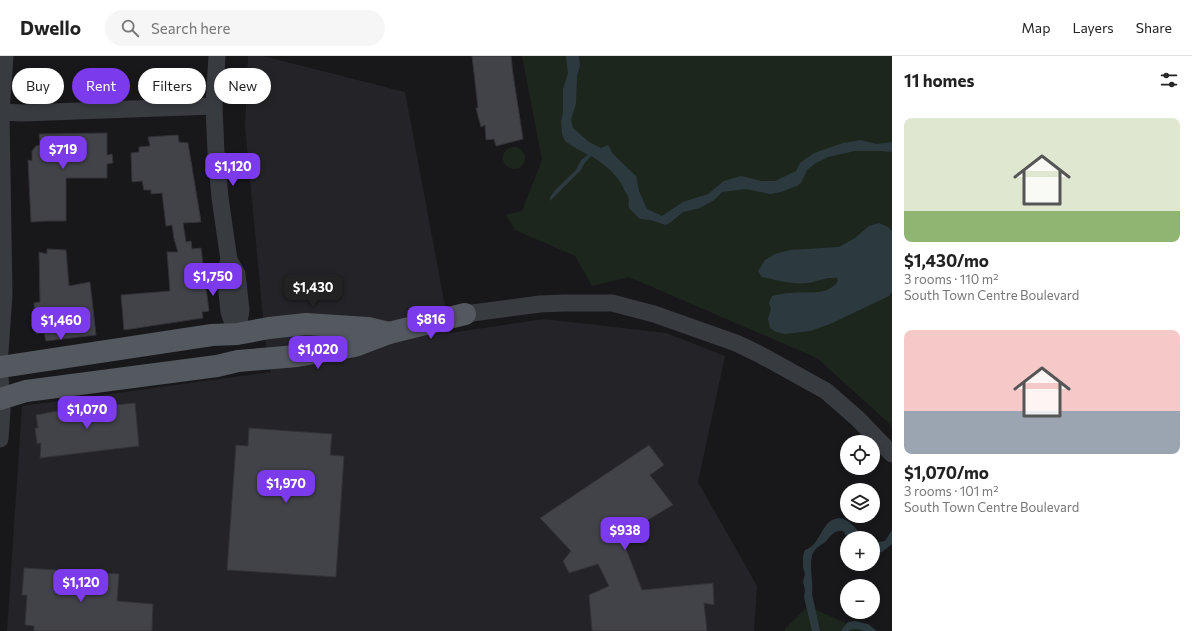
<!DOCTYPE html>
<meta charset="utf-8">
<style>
:root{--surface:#fff;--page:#f6f6f6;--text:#222;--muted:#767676;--line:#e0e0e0;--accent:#7c3aed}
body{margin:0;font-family:Commissioner,sans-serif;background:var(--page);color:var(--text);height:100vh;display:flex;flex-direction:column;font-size:15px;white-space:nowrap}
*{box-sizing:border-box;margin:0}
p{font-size:13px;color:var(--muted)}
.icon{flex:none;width:22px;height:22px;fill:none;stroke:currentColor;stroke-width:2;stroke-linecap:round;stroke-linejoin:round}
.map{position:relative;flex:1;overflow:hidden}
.panel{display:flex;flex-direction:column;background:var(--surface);width:300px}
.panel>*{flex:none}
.top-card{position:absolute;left:12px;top:12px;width:380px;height:36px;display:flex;gap:8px}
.tools{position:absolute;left:840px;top:379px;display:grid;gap:8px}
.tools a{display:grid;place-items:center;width:40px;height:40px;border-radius:50%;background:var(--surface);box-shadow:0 2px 6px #0003;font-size:20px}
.price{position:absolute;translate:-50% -34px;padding:0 9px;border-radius:8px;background:var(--accent);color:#fff;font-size:13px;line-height:26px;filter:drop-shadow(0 1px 2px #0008)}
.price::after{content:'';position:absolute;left:50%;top:24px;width:12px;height:9px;margin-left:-6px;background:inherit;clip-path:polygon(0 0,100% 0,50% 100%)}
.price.active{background:#222;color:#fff}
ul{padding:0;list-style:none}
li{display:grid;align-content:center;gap:8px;height:212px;padding:0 12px}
li span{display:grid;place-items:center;height:124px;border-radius:8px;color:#555}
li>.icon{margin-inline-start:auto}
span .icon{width:72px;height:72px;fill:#fffc;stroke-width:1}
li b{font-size:17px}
h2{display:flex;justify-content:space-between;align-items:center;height:48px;padding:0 12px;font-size:17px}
.chip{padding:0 14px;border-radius:18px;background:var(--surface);box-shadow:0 2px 6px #0003;font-size:14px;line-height:36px}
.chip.active{background:var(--accent);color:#fff}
header{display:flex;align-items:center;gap:24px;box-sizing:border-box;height:56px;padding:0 20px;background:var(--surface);border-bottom:1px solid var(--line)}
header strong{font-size:19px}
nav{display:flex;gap:22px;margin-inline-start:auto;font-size:14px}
.search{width:280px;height:36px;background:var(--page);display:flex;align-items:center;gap:10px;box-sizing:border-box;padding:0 14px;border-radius:22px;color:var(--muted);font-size:15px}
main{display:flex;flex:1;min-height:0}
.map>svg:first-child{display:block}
.built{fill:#242428}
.green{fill:#1d261d}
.water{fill:#2c3a40}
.building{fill:#424348;stroke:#323237}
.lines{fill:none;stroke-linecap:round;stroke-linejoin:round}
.minor{stroke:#383b40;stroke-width:17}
.major{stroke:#54585f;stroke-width:22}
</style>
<header>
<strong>Dwello</strong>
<div class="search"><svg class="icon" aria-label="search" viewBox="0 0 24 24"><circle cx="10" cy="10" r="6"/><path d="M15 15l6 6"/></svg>Search here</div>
<nav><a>Map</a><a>Layers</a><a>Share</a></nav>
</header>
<main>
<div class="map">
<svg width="892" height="575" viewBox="0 0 892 575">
<rect width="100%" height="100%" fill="#18181a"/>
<path class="built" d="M248 0H263L405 36 450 277 544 263 666 277 725 300 698 426 757 530 754 575H7L22 350 271 316 265 282 245 71Z"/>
<g class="green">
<path d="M522 0H892V370L817 302 629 221 592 230 575 200 515 174 506 159 522 155 542 104Z"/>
<circle cx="514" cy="102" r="11"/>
<path d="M808 550 860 574 861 575H785V573Z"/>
</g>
<g class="water">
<path d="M566 0H579L580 10 577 20 576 47 571 64 573 72 589 86 601 92 608 89 613 98 636 120 639 135 647 153 662 160 683 146 708 138 724 125 741 120 761 125H775L796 115 800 107 814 97 843 87 860 84 877 88 892 86V96L881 95H855L828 101 816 107 807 114 801 127 797 130 781 136 770 138 746 133 722 136 714 144 700 152 683 156 671 166 666 169 650 164 640 163 629 152C628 149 629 146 629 143 628 138 624 135 623 131 616 117 604 108 591 100L584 108 581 114 550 145V142L554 135 576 114 581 104 588 99 585 97 577 93 565 85 562 78 561 65 563 57V33L568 17Z"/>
<path d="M879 167 888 171 892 175V236L889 240 830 268 810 275 785 278 776 276 770 272 768 263 771 253 769 247 772 240C778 239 784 237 791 237 806 235 828 241 838 225L837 222C827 221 818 225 809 227 793 229 777 224 762 221L758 215 765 204 775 198 790 194 839 191 855 182 869 170Z"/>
<path d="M839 462C850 463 857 474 864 482H848L843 475C835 474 832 479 827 484 824 488 818 490 815 494 807 502 814 526 812 538L820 575H812L804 541 805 534 803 526 805 518 803 511V500L805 494C819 490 821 470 832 464 834 463 836 463 839 462Z"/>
<path d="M892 474V488L882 496 873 498V489H875L879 486 885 485Z"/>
<path d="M855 565 868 568 877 575C873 575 868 575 864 575 858 573 854 571 848 575H841L848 566Z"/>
</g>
<g class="building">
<path d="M472 0H511L513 18 523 83 496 90 494 83 486 84 485 69 481 71 476 52H478Z"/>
<path d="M107 77V99L112 98 113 107 107 108V122H66V165H46L31 166 28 104 32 105V95L36 90 40 89 39 78Z"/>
<path d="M178 79 179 86 188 87 201 166 183 167 186 186 191 185 192 193 201 192 209 255 202 256 203 262 124 274 121 239 170 235 167 196H178L174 183 172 169 166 170 162 137 151 138V134H144L142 125 132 126 131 97 139 96V91L150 90 148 81Z"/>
<path d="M47 193 66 194 69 230 90 226 96 279 46 285 44 277 36 278 34 247 40 246 39 196 47 198Z"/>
<path d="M135 347 139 390 40 402 41 387 37 388 35 372H38L36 359 62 354Z"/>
<path d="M249 372 332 378 330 399 344 400 336 521 227 514 236 389 248 390Z"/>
<path d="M649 389 664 409 650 419 673 449 621 480 642 534 713 527 714 549 704 547 707 575H592L589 539 609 530 598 508 569 517 563 505 571 495 540 462Z"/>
<path d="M24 512 119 518 117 545 153 548 152 575H34V570L25 569 27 539H22Z"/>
</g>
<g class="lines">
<g class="minor">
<path d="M217 0 214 50 216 96 220 142 229 204 237 218 241 254 237 278"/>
<path d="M0 56 23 57 214 50"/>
<path d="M229 204 225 217 229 256 236 276"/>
<path d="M465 258 540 248 565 247H612L654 258 736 287 759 298 826 335 858 363 892 398"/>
<path d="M0 296 4 239 1 56 5 0"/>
<path d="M0 320 2 355 0 383"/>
</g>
<g class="major">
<path d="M0 311 212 279 237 278 269 272 306 268 368 272 389 277"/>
<path d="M0 343 26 335 217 310 238 305 297 300 355 290 389 277 465 258"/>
</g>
</g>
</svg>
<div class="tools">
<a><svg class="icon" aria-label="locate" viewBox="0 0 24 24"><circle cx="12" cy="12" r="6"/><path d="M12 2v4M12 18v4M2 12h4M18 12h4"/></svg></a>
<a><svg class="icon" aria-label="layers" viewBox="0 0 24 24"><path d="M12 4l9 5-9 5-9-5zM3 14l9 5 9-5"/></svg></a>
<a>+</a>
<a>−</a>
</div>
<b class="price" style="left:63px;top:114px">$719</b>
<b class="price" style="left:233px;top:131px">$1,120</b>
<b class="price" style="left:213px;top:241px">$1,750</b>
<b class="price active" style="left:313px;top:252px">$1,430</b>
<b class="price" style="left:431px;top:284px">$816</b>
<b class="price" style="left:61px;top:285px">$1,460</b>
<b class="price" style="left:318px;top:314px">$1,020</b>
<b class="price" style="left:87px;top:374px">$1,070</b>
<b class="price" style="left:286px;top:448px">$1,970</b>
<b class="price" style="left:625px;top:495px">$938</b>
<b class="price" style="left:81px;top:547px">$1,120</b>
<div class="top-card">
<a class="chip">Buy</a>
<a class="chip active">Rent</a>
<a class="chip">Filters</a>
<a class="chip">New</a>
</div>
</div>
<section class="panel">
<h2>11 homes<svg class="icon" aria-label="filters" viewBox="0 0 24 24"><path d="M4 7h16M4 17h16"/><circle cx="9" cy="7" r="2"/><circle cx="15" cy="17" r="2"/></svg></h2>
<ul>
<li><span style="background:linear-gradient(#dfe7d0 75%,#8fb573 0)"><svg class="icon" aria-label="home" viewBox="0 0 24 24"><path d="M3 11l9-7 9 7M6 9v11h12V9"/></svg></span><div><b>$1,430/mo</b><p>3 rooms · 110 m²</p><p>South Town Centre Boulevard</p></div></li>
<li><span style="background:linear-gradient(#f6c9c9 65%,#9aa5b1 0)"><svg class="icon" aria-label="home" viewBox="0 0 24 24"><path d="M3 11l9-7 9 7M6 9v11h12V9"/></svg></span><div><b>$1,070/mo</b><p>3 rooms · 101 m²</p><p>South Town Centre Boulevard</p></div></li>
</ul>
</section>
</main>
